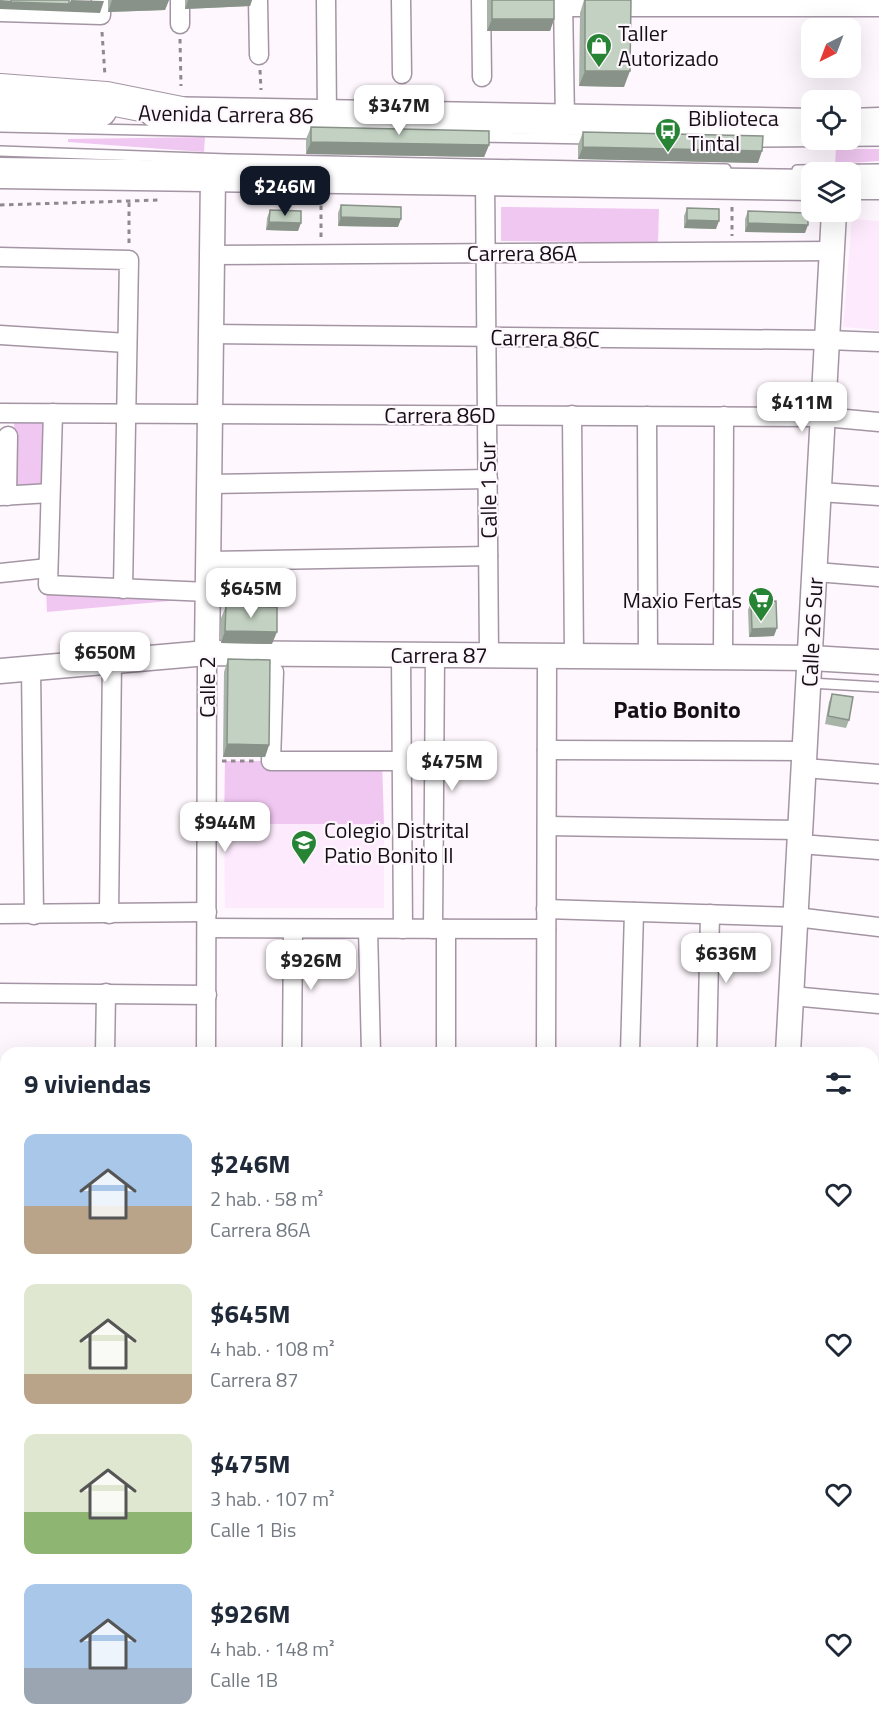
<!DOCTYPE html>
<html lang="es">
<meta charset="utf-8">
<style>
:root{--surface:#fff;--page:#f2f2f3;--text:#1f2937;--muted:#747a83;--accent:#111827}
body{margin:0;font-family:"Titillium Web",sans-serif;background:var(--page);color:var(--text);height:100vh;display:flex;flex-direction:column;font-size:22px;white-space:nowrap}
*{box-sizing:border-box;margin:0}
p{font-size:20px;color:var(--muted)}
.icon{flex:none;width:33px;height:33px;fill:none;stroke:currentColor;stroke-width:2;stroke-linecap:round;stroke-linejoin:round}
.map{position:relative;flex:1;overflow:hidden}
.panel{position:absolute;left:0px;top:1047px;width:879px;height:686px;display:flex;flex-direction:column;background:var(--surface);border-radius:18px 18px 0 0;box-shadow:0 6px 24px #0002}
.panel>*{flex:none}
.needle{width:39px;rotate:222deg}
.fabs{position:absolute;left:801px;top:18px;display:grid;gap:12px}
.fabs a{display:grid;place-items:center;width:60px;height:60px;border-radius:12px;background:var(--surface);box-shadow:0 6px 24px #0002;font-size:30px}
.price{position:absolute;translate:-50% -51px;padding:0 14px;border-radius:12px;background:#fff;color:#222;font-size:20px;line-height:39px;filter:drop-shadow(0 2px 3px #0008)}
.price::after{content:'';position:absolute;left:50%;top:36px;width:18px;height:14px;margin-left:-9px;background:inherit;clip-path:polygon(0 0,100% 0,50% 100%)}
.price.current{background:var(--accent);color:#fff}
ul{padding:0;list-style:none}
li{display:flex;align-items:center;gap:18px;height:150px;padding:0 24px}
li span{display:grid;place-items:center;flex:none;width:168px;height:120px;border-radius:12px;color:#555}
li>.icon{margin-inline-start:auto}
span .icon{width:72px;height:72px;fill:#fffc;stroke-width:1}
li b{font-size:26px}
h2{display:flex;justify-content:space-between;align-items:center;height:72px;padding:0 24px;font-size:26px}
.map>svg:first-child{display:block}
.built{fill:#fdebfd}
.green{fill:#f0c7f1}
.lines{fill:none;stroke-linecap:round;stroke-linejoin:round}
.service-casing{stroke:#a495a4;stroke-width:12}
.minor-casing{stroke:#a495a4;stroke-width:21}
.tertiary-casing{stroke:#a495a4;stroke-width:27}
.primary-casing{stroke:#a495a4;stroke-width:33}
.trunk-casing{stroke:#a495a4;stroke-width:34}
.path{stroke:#908a8f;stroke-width:3;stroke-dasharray:4.5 4.5;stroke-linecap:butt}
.service{stroke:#fff;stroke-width:9}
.minor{stroke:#fff;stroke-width:18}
.tertiary{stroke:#fff;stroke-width:24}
.primary{stroke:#fff;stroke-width:30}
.trunk{stroke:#fff;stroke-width:32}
.wall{fill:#a7b4a7}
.shaded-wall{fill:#889288}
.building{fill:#c2d1c2;stroke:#889288;stroke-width:1.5}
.labels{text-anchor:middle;stroke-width:4.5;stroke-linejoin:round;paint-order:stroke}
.poi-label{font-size:22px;fill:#151015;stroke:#fef7fd;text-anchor:start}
.street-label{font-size:22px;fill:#151015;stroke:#fef7fd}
.neighbourhood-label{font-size:24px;font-weight:bold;fill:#151015;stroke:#fef7fd}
</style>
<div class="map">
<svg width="879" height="1732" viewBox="0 0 879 1732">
<rect width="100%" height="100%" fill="#fef7fd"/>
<g class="built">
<path d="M852 219 879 221V330L843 327Z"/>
<path d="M224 824H384V908H225Z"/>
<rect x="103" y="1727" width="68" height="5"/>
</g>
<g class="green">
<path d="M205 137 204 152 68 142V139Z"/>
<path d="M836 149H879V161L835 164Z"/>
<path d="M501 207 659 209 658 243 501 241Z"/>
<path d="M14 422H44L45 485 15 486Z"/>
<path d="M46 590 192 599 47 612Z"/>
<path d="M225 761H382L384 824H224Z"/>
<rect x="0" y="1087" width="6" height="117"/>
</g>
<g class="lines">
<defs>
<g id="service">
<path d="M0 127 319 134"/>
<path d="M476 137 592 139"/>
<path d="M752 142 879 141"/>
<path d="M0 151 228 159 726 169"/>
<path d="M797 170 879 169"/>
<path d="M810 683 879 687"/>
</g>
<g id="minor">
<path d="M180 0V24"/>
<path d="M258 0 259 55"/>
<path d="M326 0 327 116"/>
<path d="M401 0 402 74"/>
<path d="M481 0 482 77"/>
<path d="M563 0 565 120"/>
<path d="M563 7H879"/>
<path d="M0 12 101 15V0"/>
<path d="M485 180 489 655"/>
<path d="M212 255 832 251"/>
<path d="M0 257 129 260 123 589"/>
<path d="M211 334 828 340 879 342"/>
<path d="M0 335 127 343"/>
<path d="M0 413 824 417 879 422"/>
<path d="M53 413 48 585 208 592"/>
<path d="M572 415 574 656"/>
<path d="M647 416 648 657"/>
<path d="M209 484 488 479"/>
<path d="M820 492 879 496"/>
<path d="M0 496 50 493"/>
<path d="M7 496 8 436"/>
<path d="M208 561 488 556"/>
<path d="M816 572 879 577"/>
<path d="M0 573 48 568"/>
<path d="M401 655 403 929"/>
<path d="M723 657 724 416"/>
<path d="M31 668 34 915"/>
<path d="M274 672 271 761H402"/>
<path d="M547 750 806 751"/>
<path d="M805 768 879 774"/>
<path d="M547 826 801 830"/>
<path d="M800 844 879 850"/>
<path d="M546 909 796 917 879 927"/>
<path d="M0 914 207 912"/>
<path d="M109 914 112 661"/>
<path d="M207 928 546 929"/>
<path d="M368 929 371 1053"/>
<path d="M433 929 435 655"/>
<path d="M446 929V1053"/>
<path d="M0 993 207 995"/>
<path d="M792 996 879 1004"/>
<path d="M105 1053 106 993"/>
<path d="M206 1053 207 653"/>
<path d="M292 1053 293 929"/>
<path d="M546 1053 547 656"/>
<path d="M630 1053 634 912"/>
<path d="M707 1053 710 914"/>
<path d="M0 1082H6"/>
<path d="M873 1089 879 1090"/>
<path d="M873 1170 879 1171"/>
<path d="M0 1218H6"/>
<path d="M873 1245 879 1246"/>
<path d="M0 1306H6"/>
<path d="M873 1323H879"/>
<path d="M4 1382 5 1732"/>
<path d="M873 1399H879"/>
<path d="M873 1428 879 1429"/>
<path d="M873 1511H879"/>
<path d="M873 1591 879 1592"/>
<path d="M873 1664 879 1665"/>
<path d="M86 1732V1726"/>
<path d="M188 1732V1726"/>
<path d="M518 1732V1726"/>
<path d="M844 1732V1726"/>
</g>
<g id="tertiary">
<path d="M207 653 213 176"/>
<path d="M0 671 207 653 811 658 879 662"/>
<path d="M788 1053 834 212"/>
<path d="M749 1732V1726"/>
</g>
<g id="primary">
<path d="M0 109 101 111"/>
<path d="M155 112 812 124"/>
<path d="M850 124 879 123"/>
<path d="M0 173 812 185"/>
<path d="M850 184H879"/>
</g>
<path id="trunk" d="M0 90 106 98 181 113"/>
</defs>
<use href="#service" class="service-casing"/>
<use href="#minor" class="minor-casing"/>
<use href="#tertiary" class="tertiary-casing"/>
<use href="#primary" class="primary-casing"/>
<use href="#trunk" class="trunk-casing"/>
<g class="path">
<path d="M102 32 105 76"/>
<path d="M180 39 181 86"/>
<path d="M260 70 261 90"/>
<path d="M0 205 160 200"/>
<path d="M732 207V236"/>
<path d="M321 237V199"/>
<path d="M129 243V202"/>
<path d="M222 761H254"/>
</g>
<use href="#service" class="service"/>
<use href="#minor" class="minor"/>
<use href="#tertiary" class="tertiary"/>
<use href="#primary" class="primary"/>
<use href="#trunk" class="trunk"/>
</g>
<g class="wall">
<path d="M108 0H169L165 10 108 12Z"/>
<path d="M185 0H252L250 6 185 9Z"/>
<path d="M487 0H554V19L550 31H487Z"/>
<path d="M584 0H631L624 87 579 86 580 13Z"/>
<path d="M311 127 489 145 484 157 306 154V139Z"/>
<path d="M583 132 758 163 578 159V145Z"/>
<path d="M341 205 398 227 338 226V213Z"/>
<path d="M687 208 716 229 684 228V216Z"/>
<path d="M270 210 298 231 266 230 267 218Z"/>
<path d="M748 211 805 233 745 232V219Z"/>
<path d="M751 602 774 636 749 637 748 610Z"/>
<path d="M226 606 272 644 221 643V618Z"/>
<path d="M228 659 269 745 265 757H223L224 672Z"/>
<path d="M832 694 849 720 846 728 825 724 829 702Z"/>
</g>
<g class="shaded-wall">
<path d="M0 0 69 4 71 0 104 1 100 13 0 9Z"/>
<path d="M112 0H169L165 10 108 12Z"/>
<path d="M188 0H252L250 6 185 9Z"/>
<path d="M492 19H554L550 31H487Z"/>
<path d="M585 71H630L624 87 579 86Z"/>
<path d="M311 142 489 145 484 157 306 154Z"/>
<path d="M583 147 762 151 758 163 578 159Z"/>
<path d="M341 217 401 219 398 227 338 226Z"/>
<path d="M687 220 719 221 716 229 684 228Z"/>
<path d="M269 222 301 223 298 231 266 230Z"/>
<path d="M748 223 808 225 805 233 745 232Z"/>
<path d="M777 628 774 636 749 637 752 629Z"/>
<path d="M225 631 277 632 272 644 221 643Z"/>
<path d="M227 744 269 745 265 757H223Z"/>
</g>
<g class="building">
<path d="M11 0H69V4L11 2Z"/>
<rect x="492" y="0" width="62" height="19"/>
<path d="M585 0H631L630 71H585Z"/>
<path d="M311 127 489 131V145L311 142Z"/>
<path d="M583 132 763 136 762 151 583 147Z"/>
<path d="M341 205 401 207V219L341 217Z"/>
<path d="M687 208 719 209V221L687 220Z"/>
<path d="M270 210 301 211V223L269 222Z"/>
<path d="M748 211 808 213V225L748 223Z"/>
<path d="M776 601 777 628 752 629 751 602Z"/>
<path d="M226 606 277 607V632L225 631Z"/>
<path d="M228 659 270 660 269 745 227 744Z"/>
<path d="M832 694 853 697 849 720 828 716Z"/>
<path d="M210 1726H254L253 1732H209Z"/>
</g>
<defs>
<symbol id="shop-pin" viewBox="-11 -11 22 30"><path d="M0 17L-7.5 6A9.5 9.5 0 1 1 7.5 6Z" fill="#288435" stroke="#fef7fd"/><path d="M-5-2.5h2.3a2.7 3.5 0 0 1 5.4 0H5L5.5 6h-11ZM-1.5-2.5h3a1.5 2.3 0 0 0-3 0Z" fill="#fff"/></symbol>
<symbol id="bus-pin" viewBox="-11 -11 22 30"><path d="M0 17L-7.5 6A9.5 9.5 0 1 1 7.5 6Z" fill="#288435" stroke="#fef7fd"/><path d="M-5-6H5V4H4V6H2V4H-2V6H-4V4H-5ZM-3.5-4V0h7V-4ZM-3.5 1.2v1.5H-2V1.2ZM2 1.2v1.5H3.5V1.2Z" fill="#fff"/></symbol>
<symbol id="supermarket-pin" viewBox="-11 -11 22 30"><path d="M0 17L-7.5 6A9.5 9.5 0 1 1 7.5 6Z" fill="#288435" stroke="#fef7fd"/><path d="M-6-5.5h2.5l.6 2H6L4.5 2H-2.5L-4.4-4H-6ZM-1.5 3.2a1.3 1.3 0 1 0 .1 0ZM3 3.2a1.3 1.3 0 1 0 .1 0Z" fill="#fff"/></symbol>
<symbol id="school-pin" viewBox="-11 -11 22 30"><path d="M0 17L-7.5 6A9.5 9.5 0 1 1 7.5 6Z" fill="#288435" stroke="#fef7fd"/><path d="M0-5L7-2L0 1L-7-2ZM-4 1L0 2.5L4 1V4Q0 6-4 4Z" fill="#fff"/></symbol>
</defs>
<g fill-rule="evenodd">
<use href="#shop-pin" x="584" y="31" width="30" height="40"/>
<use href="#bus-pin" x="653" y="116" width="30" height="40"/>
<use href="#supermarket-pin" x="746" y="585" width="30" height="40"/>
<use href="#school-pin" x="289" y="828" width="30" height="40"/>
</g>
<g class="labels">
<g class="poi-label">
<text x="618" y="41">Taller<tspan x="618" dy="25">Autorizado</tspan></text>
<text x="688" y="126">Biblioteca<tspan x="688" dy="25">Tintal</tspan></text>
<text x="742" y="608" text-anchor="end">Maxio Fertas</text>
<text x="324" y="838">Colegio Distrital<tspan x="324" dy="25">Patio Bonito II</tspan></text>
</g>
<g class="street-label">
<text transform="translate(226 114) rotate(1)" y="8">Avenida Carrera 86</text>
<text x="522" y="261">Carrera 86A</text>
<text transform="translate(545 338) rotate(1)" y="8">Carrera 86C</text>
<text x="440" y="423">Carrera 86D</text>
<text transform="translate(488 490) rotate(-91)" y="8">Calle 1 Sur</text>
<text transform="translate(812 632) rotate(-87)" y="8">Calle 26 Sur</text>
<text x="439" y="663">Carrera 87</text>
<text transform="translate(207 687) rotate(-90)" y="8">Calle 2</text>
</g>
<g class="neighbourhood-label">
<text x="677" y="718">Patio Bonito</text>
</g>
</g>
</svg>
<div class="fabs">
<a><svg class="needle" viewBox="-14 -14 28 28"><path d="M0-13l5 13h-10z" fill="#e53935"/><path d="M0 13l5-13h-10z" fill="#747a83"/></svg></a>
<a><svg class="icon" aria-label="locate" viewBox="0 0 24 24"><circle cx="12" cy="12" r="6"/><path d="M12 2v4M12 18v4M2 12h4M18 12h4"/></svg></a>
<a><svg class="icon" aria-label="layers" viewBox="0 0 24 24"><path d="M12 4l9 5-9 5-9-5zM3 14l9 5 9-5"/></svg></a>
</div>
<b class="price" style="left:399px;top:136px">$347M</b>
<b class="price current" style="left:285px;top:217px">$246M</b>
<b class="price" style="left:802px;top:433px">$411M</b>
<b class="price" style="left:251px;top:619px">$645M</b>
<b class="price" style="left:105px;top:683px">$650M</b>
<b class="price" style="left:452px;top:792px">$475M</b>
<b class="price" style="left:225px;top:853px">$944M</b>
<b class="price" style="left:726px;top:984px">$636M</b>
<b class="price" style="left:311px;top:991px">$926M</b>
<section class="panel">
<h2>9 viviendas<svg class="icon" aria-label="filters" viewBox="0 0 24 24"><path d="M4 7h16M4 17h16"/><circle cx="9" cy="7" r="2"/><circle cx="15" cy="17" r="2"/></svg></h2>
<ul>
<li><span style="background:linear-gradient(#a9c7e8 60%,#b9a48a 0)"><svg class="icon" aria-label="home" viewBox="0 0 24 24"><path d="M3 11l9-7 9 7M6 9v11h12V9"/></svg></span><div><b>$246M</b><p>2 hab. · 58 m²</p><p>Carrera 86A</p></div><svg class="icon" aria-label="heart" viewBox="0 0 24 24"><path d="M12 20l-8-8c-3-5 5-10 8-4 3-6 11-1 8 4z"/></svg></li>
<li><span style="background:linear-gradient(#dfe7d0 75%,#b9a48a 0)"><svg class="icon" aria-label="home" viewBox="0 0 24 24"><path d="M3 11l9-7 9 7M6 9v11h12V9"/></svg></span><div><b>$645M</b><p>4 hab. · 108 m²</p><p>Carrera 87</p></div><svg class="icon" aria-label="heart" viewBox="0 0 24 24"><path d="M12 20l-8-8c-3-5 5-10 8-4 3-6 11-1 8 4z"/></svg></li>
<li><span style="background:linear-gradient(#dfe7d0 65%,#8fb573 0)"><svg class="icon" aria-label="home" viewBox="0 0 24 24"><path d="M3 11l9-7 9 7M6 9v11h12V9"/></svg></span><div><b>$475M</b><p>3 hab. · 107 m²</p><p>Calle 1 Bis</p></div><svg class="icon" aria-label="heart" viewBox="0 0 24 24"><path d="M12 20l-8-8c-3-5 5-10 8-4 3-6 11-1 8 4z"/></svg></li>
<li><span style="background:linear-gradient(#a9c7e8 70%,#9aa5b1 0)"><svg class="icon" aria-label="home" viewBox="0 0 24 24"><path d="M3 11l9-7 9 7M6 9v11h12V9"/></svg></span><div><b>$926M</b><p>4 hab. · 148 m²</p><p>Calle 1B</p></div><svg class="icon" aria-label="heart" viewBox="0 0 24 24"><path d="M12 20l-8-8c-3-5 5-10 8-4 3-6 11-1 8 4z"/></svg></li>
</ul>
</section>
</div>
